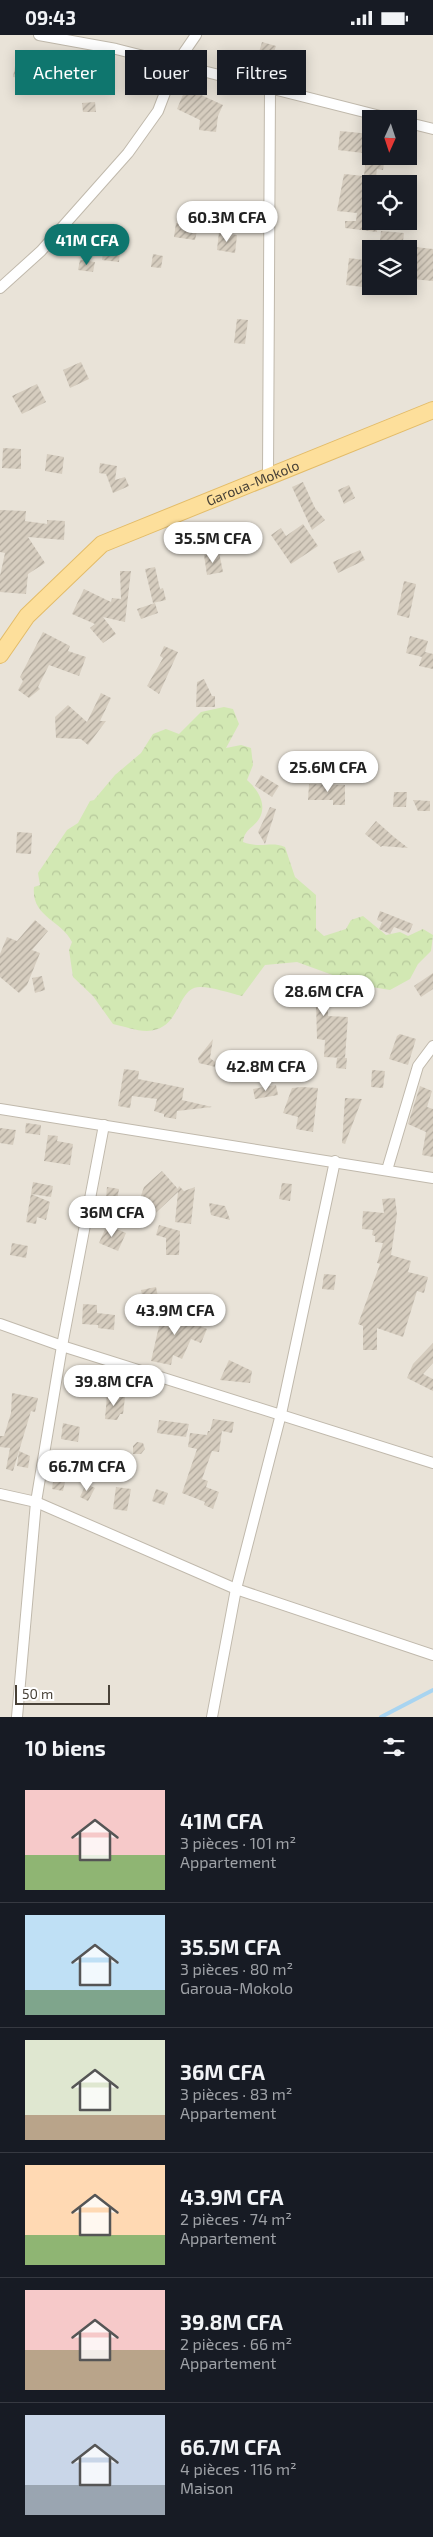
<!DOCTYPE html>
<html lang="fr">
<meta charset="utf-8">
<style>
:root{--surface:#171b24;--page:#242831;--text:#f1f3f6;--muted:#9ea1a6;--line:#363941;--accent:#0f766e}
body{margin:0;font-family:"Exo 2",sans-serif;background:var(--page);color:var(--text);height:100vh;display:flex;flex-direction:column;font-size:19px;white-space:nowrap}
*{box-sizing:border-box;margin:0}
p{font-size:16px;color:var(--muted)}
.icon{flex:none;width:28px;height:28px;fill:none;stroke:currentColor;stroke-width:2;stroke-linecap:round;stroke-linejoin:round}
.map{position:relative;height:1682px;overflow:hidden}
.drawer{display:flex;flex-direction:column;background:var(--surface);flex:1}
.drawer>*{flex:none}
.hud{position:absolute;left:15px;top:15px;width:404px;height:45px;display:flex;gap:10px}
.needle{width:32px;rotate:183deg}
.controls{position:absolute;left:362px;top:75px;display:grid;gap:10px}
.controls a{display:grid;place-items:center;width:55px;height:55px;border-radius:0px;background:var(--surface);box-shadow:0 2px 12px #0003;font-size:25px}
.scale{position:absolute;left:15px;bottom:12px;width:95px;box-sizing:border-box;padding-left:5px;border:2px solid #494238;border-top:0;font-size:14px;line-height:18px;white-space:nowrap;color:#494238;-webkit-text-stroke:4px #fff;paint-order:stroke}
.price{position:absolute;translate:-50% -42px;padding:0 11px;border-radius:18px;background:#fff;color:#222;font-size:16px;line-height:32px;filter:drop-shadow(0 1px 2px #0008)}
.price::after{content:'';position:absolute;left:50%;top:30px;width:15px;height:11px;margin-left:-8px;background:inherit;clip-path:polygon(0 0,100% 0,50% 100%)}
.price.on{background:var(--accent);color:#fff}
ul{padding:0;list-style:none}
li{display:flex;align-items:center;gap:15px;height:125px;padding:0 25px}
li+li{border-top:1px solid var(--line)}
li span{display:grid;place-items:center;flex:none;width:140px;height:100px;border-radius:0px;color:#555}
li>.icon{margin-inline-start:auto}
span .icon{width:60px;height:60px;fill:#fffc;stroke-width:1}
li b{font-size:21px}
h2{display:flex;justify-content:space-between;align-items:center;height:60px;padding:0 25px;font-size:21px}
.tag{padding:0 18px;border-radius:0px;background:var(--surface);box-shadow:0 2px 12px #0003;font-size:18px;line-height:45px}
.tag.on{background:var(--accent);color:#fff}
.status{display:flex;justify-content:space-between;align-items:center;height:35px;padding:0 25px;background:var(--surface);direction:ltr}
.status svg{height:14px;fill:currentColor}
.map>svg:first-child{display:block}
.residential{fill:#e9e3d8;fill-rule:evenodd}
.forest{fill:url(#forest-crowns)}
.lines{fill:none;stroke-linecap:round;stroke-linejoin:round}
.stream{stroke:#a8d4f0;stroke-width:4}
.building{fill:url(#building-hatch)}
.minor-casing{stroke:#c0b9ac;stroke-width:12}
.primary-casing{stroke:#e3bc69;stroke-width:18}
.minor{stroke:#fff;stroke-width:10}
.primary{stroke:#fddf9b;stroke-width:16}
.labels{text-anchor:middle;stroke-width:5;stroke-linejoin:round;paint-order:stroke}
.street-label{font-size:14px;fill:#494238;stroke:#fff}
</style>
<div class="status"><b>09:43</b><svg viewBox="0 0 49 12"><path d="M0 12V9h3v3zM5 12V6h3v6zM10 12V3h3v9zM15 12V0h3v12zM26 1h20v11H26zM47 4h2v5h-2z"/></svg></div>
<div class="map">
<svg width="433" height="1682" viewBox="0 0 433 1682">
<defs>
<pattern id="forest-crowns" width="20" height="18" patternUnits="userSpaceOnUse" patternTransform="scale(1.25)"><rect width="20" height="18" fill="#d2e8b3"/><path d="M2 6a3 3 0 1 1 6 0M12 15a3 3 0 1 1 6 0" fill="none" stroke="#b6c89b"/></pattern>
<pattern id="building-hatch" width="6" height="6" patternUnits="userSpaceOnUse" patternTransform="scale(1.25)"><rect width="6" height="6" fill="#d6cdbf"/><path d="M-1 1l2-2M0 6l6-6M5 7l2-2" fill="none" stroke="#b0a89c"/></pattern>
</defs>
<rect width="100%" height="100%" fill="#f5f1ea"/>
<path class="residential" d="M0 0H433V1682H0ZM371 84H409V121H371ZM371 149H409V186H371ZM371 214H409V251H371Z"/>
<path class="forest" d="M224 672 233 674 239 689 226 713 241 710 251 713 253 730 247 745C257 754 268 769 259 784 253 793 244 795 243 807 262 814 270 806 285 812L295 842 316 860V894L324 901 346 894 351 885 363 881 386 900 400 897 408 901 423 894 433 900 431 916 418 929 410 944 390 955 360 950 297 927 265 930 242 961C229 958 213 952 200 952 176 952 182 995 147 996 136 996 123 991 113 989L93 961 73 942 69 915 72 907C61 885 31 882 34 852L40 850 38 838 67 795 78 788 90 766 94 765 115 740 141 718 153 699 166 694 179 699 201 677Z"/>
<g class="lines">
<path class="stream" d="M381 1682 433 1655"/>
</g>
<g class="building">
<path d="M262 7 276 11 270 29 257 24Z"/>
<path d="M16 26 41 30 38 46 13 42Z"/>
<path d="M187 50 200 56 199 59 223 70 218 81 216 97 199 95 200 85 177 74Z"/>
<path d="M95 67 96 77H83L82 68Z"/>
<path d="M340 96 371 99V119L338 115Z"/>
<path d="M366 121H385L383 135 377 134 375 149H371V186H378L377 197 345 193V186H356L357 178 337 176 344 139 364 141Z"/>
<path d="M176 188 198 191 195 205 174 202Z"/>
<path d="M381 196 404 198 402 214H379Z"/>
<path d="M219 197 237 200 235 218 217 215Z"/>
<path d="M415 212 433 214V246L412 244Z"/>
<path d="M104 213 120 216 119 227 102 225Z"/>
<path d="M153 219 163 221 161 233 151 232Z"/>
<path d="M349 223 371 226V253L346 250Z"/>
<path d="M80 225 95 227 93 237 78 235Z"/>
<path d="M237 284 248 285 245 309 234 308Z"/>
<path d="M81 327 89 344 70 353 63 335Z"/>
<path d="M37 349 46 367 22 379 12 361Z"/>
<path d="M3 413 21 414V434L2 433Z"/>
<path d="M47 419 64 422 62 439 45 436Z"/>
<path d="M100 428 117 431 115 445 125 442 129 451 113 458 106 439 99 438Z"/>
<path d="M303 447 315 473 325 485 312 495 292 452Z"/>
<path d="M349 450 355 463 344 469 338 455Z"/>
<path d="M0 475 26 476 25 486 47 489V485L65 486 64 505 28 502 45 528 28 539 26 559 0 557V541L5 518 0 517Z"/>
<path d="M303 489 318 511 291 529 271 500 281 493 286 501Z"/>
<path d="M360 515 365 525 338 538 333 527Z"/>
<path d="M219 517 223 537 207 540 204 520Z"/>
<path d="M155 532 160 554 163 553 166 565 153 568 145 534Z"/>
<path d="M120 536H131L125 587 103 582 116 599 103 608 90 593 95 589 72 579 84 554 111 567 112 563 121 564Z"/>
<path d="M404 546 416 549 409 583 397 580Z"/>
<path d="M155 568 158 578 141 584 137 574Z"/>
<path d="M43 597 70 611 68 616 86 622 79 641 49 630 38 652 40 654 29 663 18 655 23 646 20 642Z"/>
<path d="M410 601 428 606 425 617 433 619V634L419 631 422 622 406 618Z"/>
<path d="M164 611 178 617 159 659 147 651 163 623 160 621Z"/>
<path d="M204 644 212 661H215V672H196L197 647Z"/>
<path d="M101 658 111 663 100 686H106L88 710 81 704 56 703 55 682 68 670 87 687Z"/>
<path d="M261 740 279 751 272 762 255 751Z"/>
<path d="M309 749 345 750V770H333V765H308Z"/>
<path d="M394 757H407L406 772H393Z"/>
<path d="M413 765 430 766V776H418Z"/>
<path d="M270 772 276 774 265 809 258 797Z"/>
<path d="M376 786 394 802 408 813 382 811 381 812 365 799Z"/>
<path d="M17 797 32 798 31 819 16 818Z"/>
<path d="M380 876 413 889 409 898 394 892 390 899 379 894 382 887 377 885Z"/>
<path d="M35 885 48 896 32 915 40 918 27 950 19 958 0 942V919L7 902 17 906Z"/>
<path d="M433 938V954L421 962 414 951Z"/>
<path d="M42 941 45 955 35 958 32 943Z"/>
<path d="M288 941 319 954 324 943 333 946 328 959V981L348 982 345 1023 324 1022 325 1005 317 1004 316 966 283 954Z"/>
<path d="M400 999 416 1004 408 1030 389 1024 397 1001Z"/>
<path d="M213 1004 210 1023 224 1034 199 1028 198 1023Z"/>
<path d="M337 1023H347L346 1034 336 1033Z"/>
<path d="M124 1034 139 1036 138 1044 184 1053 182 1065 212 1072 177 1076 176 1084 164 1082V1079L154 1076 157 1064 132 1061 130 1073 118 1071Z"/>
<path d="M372 1035 385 1036 383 1053 371 1052Z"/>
<path d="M276 1050 278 1060 255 1064 253 1054Z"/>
<path d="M420 1051 432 1056 427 1072 433 1074V1122L422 1120 426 1097 408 1089Z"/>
<path d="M302 1052 318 1053 313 1097 296 1094 298 1082 283 1078 292 1053Z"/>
<path d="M345 1063 362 1064 345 1109 342 1108Z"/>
<path d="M26 1088 41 1090 40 1100 25 1098Z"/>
<path d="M0 1093 16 1095 13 1110 0 1108Z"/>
<path d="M48 1100 58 1101 57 1106 73 1109 70 1130 44 1126Z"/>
<path d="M162 1136 178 1154 179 1151 184 1156 195 1152 191 1189 175 1187 178 1157 145 1188 133 1184 144 1152Z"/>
<path d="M33 1147 53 1151 51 1162 31 1159Z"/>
<path d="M282 1148 292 1149 290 1166 279 1164Z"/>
<path d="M107 1152 119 1154 117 1165 106 1163Z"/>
<path d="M31 1159 50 1167 46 1185 37 1182 36 1189 26 1187Z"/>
<path d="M395 1163 397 1179 391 1220 411 1226 408 1237 428 1242 424 1258 417 1256 403 1302 377 1293V1315H363V1291L358 1289 380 1229 377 1228 383 1208 375 1207V1201L372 1200 373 1195 362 1194 363 1176 384 1178 382 1164Z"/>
<path d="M209 1168 225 1171 230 1185 211 1180Z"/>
<path d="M107 1190 126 1198 118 1216 99 1208Z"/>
<path d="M159 1190 180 1196 179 1220H166V1203L156 1200Z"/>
<path d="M12 1208 28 1211 26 1223 10 1220Z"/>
<path d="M324 1239 336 1240 334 1255 322 1254Z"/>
<path d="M156 1252 158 1262 143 1265 141 1255Z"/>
<path d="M83 1269 97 1270V1278L115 1280 114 1295 98 1293V1290L82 1289Z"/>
<path d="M167 1270 183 1274 181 1283 207 1294 201 1308 191 1304 182 1324 173 1320 171 1330 151 1326 162 1278Z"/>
<path d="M433 1308V1328L423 1339 433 1344V1356L407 1343 413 1329Z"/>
<path d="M229 1325 252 1336 250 1348 220 1345Z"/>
<path d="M75 1344 90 1345 89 1359 74 1357Z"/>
<path d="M12 1358 38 1363 35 1377 31 1376 13 1436 6 1434 10 1413 0 1412V1401H4L11 1378Z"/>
<path d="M107 1360 125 1362 123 1379H120L117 1385 105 1384Z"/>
<path d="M213 1384 234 1387 232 1398 222 1396 219 1417 212 1416 202 1444 208 1446 206 1452 219 1457 213 1474 204 1470 205 1467 182 1458 197 1414 188 1412 190 1398 207 1400 208 1396H210Z"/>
<path d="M159 1385 189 1389 186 1402 157 1398Z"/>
<path d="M63 1388 80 1392 78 1407 61 1404Z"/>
<path d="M137 1407 143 1408 145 1414 141 1419H133V1411Z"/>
<path d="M94 1415 102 1418 105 1422 101 1434 90 1430Z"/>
<path d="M19 1416 30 1421 28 1433 17 1431Z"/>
<path d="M132 1422 130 1432 125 1436 119 1431 120 1425Z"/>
<path d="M54 1440 66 1442 63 1456 52 1454Z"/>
<path d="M86 1449 95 1453 88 1466 80 1462Z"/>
<path d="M116 1452 131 1454 127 1476 113 1474Z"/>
<path d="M156 1454 168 1458 164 1470 152 1466Z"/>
</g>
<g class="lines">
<defs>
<g id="minor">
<path d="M39 0 116 14 392 84"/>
<path d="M409 88 433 94"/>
<path d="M0 253 41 216 128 118 158 76 176 29 196 0"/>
<path d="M268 440 270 53"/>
<path d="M0 1074 433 1143"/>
<path d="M387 1135 418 1031 433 1011"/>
<path d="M0 1289 62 1311 433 1428"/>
<path d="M0 1459 36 1467 236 1554 433 1620"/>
<path d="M17 1682 36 1467 62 1311 104 1090"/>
<path d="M212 1682 236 1554 281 1379 335 1126"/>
</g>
<g id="primary">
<path id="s1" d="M0 620 27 581 102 509 433 375"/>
</g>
</defs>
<use href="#minor" class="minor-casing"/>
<use href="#primary" class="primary-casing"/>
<use href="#minor" class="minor"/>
<use href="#primary" class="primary"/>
</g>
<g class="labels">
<g class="street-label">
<text dy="5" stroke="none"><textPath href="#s1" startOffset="314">Garoua-Mokolo</textPath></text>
</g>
</g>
</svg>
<div class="controls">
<a><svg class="needle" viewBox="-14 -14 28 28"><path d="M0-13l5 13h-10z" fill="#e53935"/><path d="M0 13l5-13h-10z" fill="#9ea1a6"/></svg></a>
<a><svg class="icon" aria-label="locate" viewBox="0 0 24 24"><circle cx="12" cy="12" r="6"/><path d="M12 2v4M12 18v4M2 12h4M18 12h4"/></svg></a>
<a><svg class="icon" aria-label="layers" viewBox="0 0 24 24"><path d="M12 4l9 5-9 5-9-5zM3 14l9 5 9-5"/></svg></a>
</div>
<div class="scale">50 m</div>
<b class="price" style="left:227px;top:208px">60.3M CFA</b>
<b class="price on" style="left:87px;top:231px">41M CFA</b>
<b class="price" style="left:213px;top:529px">35.5M CFA</b>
<b class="price" style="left:328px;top:758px">25.6M CFA</b>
<b class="price" style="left:324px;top:982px">28.6M CFA</b>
<b class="price" style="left:266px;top:1057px">42.8M CFA</b>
<b class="price" style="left:112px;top:1203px">36M CFA</b>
<b class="price" style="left:175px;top:1301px">43.9M CFA</b>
<b class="price" style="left:114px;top:1372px">39.8M CFA</b>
<b class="price" style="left:87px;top:1457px">66.7M CFA</b>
<div class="hud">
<a class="tag on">Acheter</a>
<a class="tag">Louer</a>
<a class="tag">Filtres</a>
</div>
</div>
<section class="drawer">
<h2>10 biens<svg class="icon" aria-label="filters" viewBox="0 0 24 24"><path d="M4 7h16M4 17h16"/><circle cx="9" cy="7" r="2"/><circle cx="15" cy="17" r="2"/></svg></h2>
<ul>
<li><span style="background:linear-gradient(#f6c9c9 65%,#8fb573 0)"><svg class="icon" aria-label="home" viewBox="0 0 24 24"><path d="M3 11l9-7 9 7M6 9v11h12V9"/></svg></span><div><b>41M CFA</b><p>3 pièces · 101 m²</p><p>Appartement</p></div></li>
<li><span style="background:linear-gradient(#bfe0f5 75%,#7fa58c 0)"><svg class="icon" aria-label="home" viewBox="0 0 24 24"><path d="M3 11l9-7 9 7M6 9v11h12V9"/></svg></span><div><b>35.5M CFA</b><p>3 pièces · 80 m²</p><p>Garoua-Mokolo</p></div></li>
<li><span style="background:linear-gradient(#dfe7d0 75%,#b9a48a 0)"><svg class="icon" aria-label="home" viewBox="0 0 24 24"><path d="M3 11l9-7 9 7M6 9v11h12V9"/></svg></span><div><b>36M CFA</b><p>3 pièces · 83 m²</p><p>Appartement</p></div></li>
<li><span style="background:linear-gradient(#ffd9b3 70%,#8fb573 0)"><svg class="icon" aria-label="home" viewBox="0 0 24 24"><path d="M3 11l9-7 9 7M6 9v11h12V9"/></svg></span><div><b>43.9M CFA</b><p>2 pièces · 74 m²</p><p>Appartement</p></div></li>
<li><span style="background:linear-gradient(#f6c9c9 60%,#b9a48a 0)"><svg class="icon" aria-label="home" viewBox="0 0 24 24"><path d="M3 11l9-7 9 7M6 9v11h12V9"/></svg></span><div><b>39.8M CFA</b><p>2 pièces · 66 m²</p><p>Appartement</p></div></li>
<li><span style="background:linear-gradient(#c9d6e8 70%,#9aa5b1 0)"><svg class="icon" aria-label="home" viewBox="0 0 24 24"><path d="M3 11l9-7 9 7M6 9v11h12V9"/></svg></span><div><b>66.7M CFA</b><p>4 pièces · 116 m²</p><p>Maison</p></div></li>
</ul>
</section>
